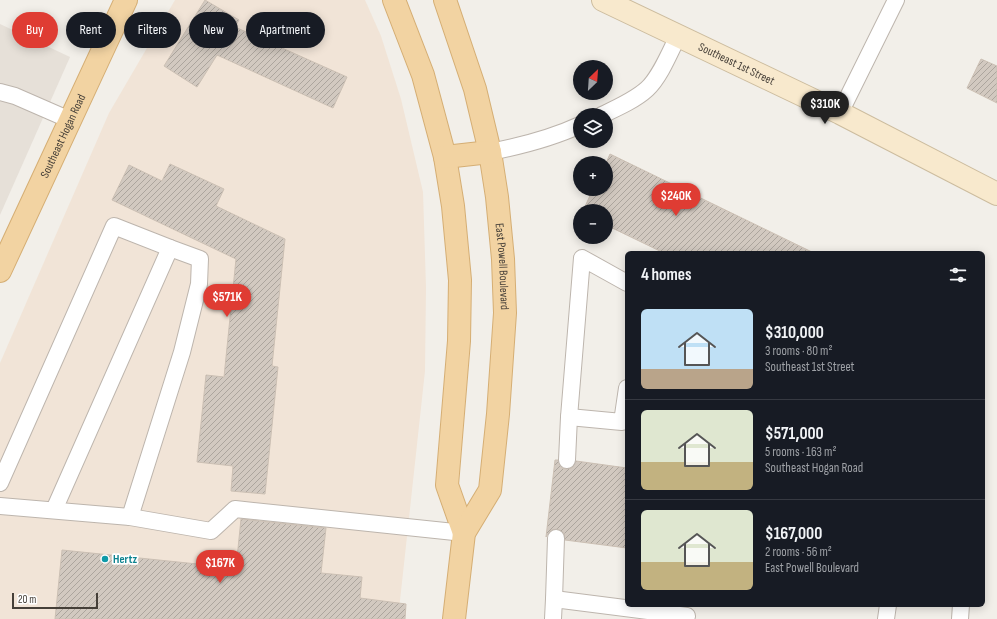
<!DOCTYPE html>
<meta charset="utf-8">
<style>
:root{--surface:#171b24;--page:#20242c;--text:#f1f3f6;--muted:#9ea1a6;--line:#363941;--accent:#df3c33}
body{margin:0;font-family:"Sofia Sans Condensed",sans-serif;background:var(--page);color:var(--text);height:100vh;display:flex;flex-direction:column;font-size:15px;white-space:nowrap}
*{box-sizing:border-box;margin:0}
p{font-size:13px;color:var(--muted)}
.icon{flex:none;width:22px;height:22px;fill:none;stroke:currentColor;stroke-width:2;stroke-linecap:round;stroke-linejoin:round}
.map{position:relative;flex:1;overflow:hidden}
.sheet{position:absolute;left:625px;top:251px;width:360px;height:356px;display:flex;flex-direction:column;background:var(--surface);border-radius:6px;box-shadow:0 2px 10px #0003}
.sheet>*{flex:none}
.banner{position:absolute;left:12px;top:12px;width:380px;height:36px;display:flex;gap:8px}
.needle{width:26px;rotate:25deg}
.fabs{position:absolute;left:573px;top:60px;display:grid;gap:8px}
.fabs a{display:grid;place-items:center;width:40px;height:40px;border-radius:50%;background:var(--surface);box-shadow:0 2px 10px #0003;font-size:20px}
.scale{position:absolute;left:12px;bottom:10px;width:86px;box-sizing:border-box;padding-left:4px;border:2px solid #453f38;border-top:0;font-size:11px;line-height:14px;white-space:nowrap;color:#453f38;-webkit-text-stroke:3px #fff;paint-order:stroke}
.price{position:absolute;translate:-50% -34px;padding:0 9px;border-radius:14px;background:var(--accent);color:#fff;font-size:13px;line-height:26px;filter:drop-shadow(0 1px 2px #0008)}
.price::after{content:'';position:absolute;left:50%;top:24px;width:12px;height:9px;margin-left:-6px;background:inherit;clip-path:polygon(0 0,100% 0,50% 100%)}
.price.on{background:#222;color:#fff}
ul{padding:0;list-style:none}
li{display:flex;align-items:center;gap:12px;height:100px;padding:0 16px}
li+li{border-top:1px solid var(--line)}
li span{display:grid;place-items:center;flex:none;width:112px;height:80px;border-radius:6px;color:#555}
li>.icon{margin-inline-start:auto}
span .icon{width:48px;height:48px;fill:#fffc;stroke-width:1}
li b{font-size:17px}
h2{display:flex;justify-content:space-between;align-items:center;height:48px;padding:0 16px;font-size:17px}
.tag{padding:0 14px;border-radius:18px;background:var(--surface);box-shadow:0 2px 10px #0003;font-size:14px;line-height:36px}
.tag.on{background:var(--accent);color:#fff}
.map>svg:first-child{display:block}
.residential{fill:#e6e0d8}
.commercial{fill:#f1e4d7}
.building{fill:url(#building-hatch);stroke:#ccc0b4}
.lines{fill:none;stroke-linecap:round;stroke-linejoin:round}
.lane-casing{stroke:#bdb5ad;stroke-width:18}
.secondary-casing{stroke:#ccbc9e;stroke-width:24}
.primary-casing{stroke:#d5ae74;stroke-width:24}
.lane{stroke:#fff;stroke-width:16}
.secondary{stroke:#f8e9cd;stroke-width:22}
.primary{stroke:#f2d3a2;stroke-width:22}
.culture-dot{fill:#0f9aa8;stroke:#fff;stroke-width:1.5}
.labels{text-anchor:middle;stroke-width:3.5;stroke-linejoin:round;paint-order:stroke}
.street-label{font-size:12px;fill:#453f38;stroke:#fff}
.culture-label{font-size:12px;font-weight:bold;fill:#0d838f;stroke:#fff;text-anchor:start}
</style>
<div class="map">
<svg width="997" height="619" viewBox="0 0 997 619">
<defs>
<pattern id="building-hatch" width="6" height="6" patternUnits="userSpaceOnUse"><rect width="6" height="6" fill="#d2c9c0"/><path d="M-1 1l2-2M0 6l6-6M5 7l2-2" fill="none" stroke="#aca59d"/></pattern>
</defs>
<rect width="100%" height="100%" fill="#f2efe9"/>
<path class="residential" d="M0 24 70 57 0 215Z"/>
<path class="commercial" d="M175 0H365L381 36 401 99 423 192 426 288 425 371 398 619H0V363L109 113Z"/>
<g class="building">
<path d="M205 0 239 20 235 27 347 77 333 108 217 55 197 87 164 66Z"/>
<path d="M981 59 997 66V103L967 88Z"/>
<path d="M610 154 814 253H664L606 225V211H583L593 189H606V163Z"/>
<path d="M170 164 224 189 216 206 285 239 272 366 278 367 265 494 231 491 233 466 197 462 206 375 224 377 236 259 112 200 129 165 162 181Z"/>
<path d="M555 460H558L562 468 566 469 572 468 576 461 627 468V548L565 540 564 533 557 529 551 530 546 537Z"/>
<path d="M241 519 326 528 321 573 362 577 360 598 406 604 405 619H55L62 550 236 568Z"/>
</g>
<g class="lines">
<defs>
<g id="lane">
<path d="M0 92 15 96 70 120"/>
<path d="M840 113 896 0"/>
<path d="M602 115C617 108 635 100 647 89 660 77 670 52 678 36"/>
<path d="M490 152C521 146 552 138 580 125"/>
<path d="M569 417 622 422 627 388"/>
<path d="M567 460 569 417 582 258 627 283"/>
<path d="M0 483 114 226 170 248 54 510"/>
<path d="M0 506 130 517 211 531 235 509 464 533"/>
<path d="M130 517 182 352 199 284 200 259 170 248"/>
<path d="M554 599 556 538"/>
<path d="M553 619 554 599 687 616 686 619"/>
<path d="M886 619 888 605"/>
<path d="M960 619 961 605"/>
</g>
<g id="secondary">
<path id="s1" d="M603 0 840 113 997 194"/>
</g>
<g id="primary">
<path d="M394 0 423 75 445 157 453 206 460 280 459 341 447 485 464 533"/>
<path id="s2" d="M445 0 475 89 490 152 497 197 503 259 505 313 498 414 490 490 464 533 454 619"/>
<path d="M445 157 490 152"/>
<path id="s3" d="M0 271 126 0"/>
</g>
</defs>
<use href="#lane" class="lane-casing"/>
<use href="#secondary" class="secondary-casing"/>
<use href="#primary" class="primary-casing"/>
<use href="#lane" class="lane"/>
<use href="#secondary" class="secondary"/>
<use href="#primary" class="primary"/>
</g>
<circle class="culture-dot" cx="105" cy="559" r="4"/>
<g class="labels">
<g class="street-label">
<text dy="4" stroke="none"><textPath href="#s1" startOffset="148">Southeast 1st Street</textPath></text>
<text dy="4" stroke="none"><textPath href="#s3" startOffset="149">Southeast Hogan Road</textPath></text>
<text dy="4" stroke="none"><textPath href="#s2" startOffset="274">East Powell Boulevard</textPath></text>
</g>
<g class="culture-label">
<text x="113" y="563">Hertz</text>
</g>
</g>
</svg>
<div class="fabs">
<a><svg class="needle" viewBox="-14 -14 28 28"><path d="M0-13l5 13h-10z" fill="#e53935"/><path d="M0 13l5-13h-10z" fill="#9ea1a6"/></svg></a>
<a><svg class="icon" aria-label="layers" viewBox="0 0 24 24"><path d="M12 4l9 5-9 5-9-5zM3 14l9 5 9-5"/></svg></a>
<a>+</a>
<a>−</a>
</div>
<div class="scale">20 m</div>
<b class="price on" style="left:825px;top:125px">$310K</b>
<b class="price" style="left:676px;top:217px">$240K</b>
<b class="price" style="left:227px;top:318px">$571K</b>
<b class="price" style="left:220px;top:584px">$167K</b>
<div class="banner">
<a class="tag on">Buy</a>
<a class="tag">Rent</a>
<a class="tag">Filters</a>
<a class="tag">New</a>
<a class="tag">Apartment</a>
</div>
<section class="sheet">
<h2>4 homes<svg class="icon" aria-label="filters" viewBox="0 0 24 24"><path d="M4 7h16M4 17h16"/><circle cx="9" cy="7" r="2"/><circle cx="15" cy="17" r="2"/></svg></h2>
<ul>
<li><span style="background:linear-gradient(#bfe0f5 75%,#b9a48a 0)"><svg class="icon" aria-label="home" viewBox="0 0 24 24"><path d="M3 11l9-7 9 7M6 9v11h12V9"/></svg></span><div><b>$310,000</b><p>3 rooms · 80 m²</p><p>Southeast 1st Street</p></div></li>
<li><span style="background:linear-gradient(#dfe7d0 65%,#c2b280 0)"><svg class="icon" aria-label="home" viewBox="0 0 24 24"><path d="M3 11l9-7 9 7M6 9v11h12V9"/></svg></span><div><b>$571,000</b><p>5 rooms · 163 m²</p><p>Southeast Hogan Road</p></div></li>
<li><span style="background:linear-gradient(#dfe7d0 65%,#c2b280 0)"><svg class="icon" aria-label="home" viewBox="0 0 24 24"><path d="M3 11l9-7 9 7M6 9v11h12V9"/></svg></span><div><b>$167,000</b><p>2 rooms · 56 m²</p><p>East Powell Boulevard</p></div></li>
</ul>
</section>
</div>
